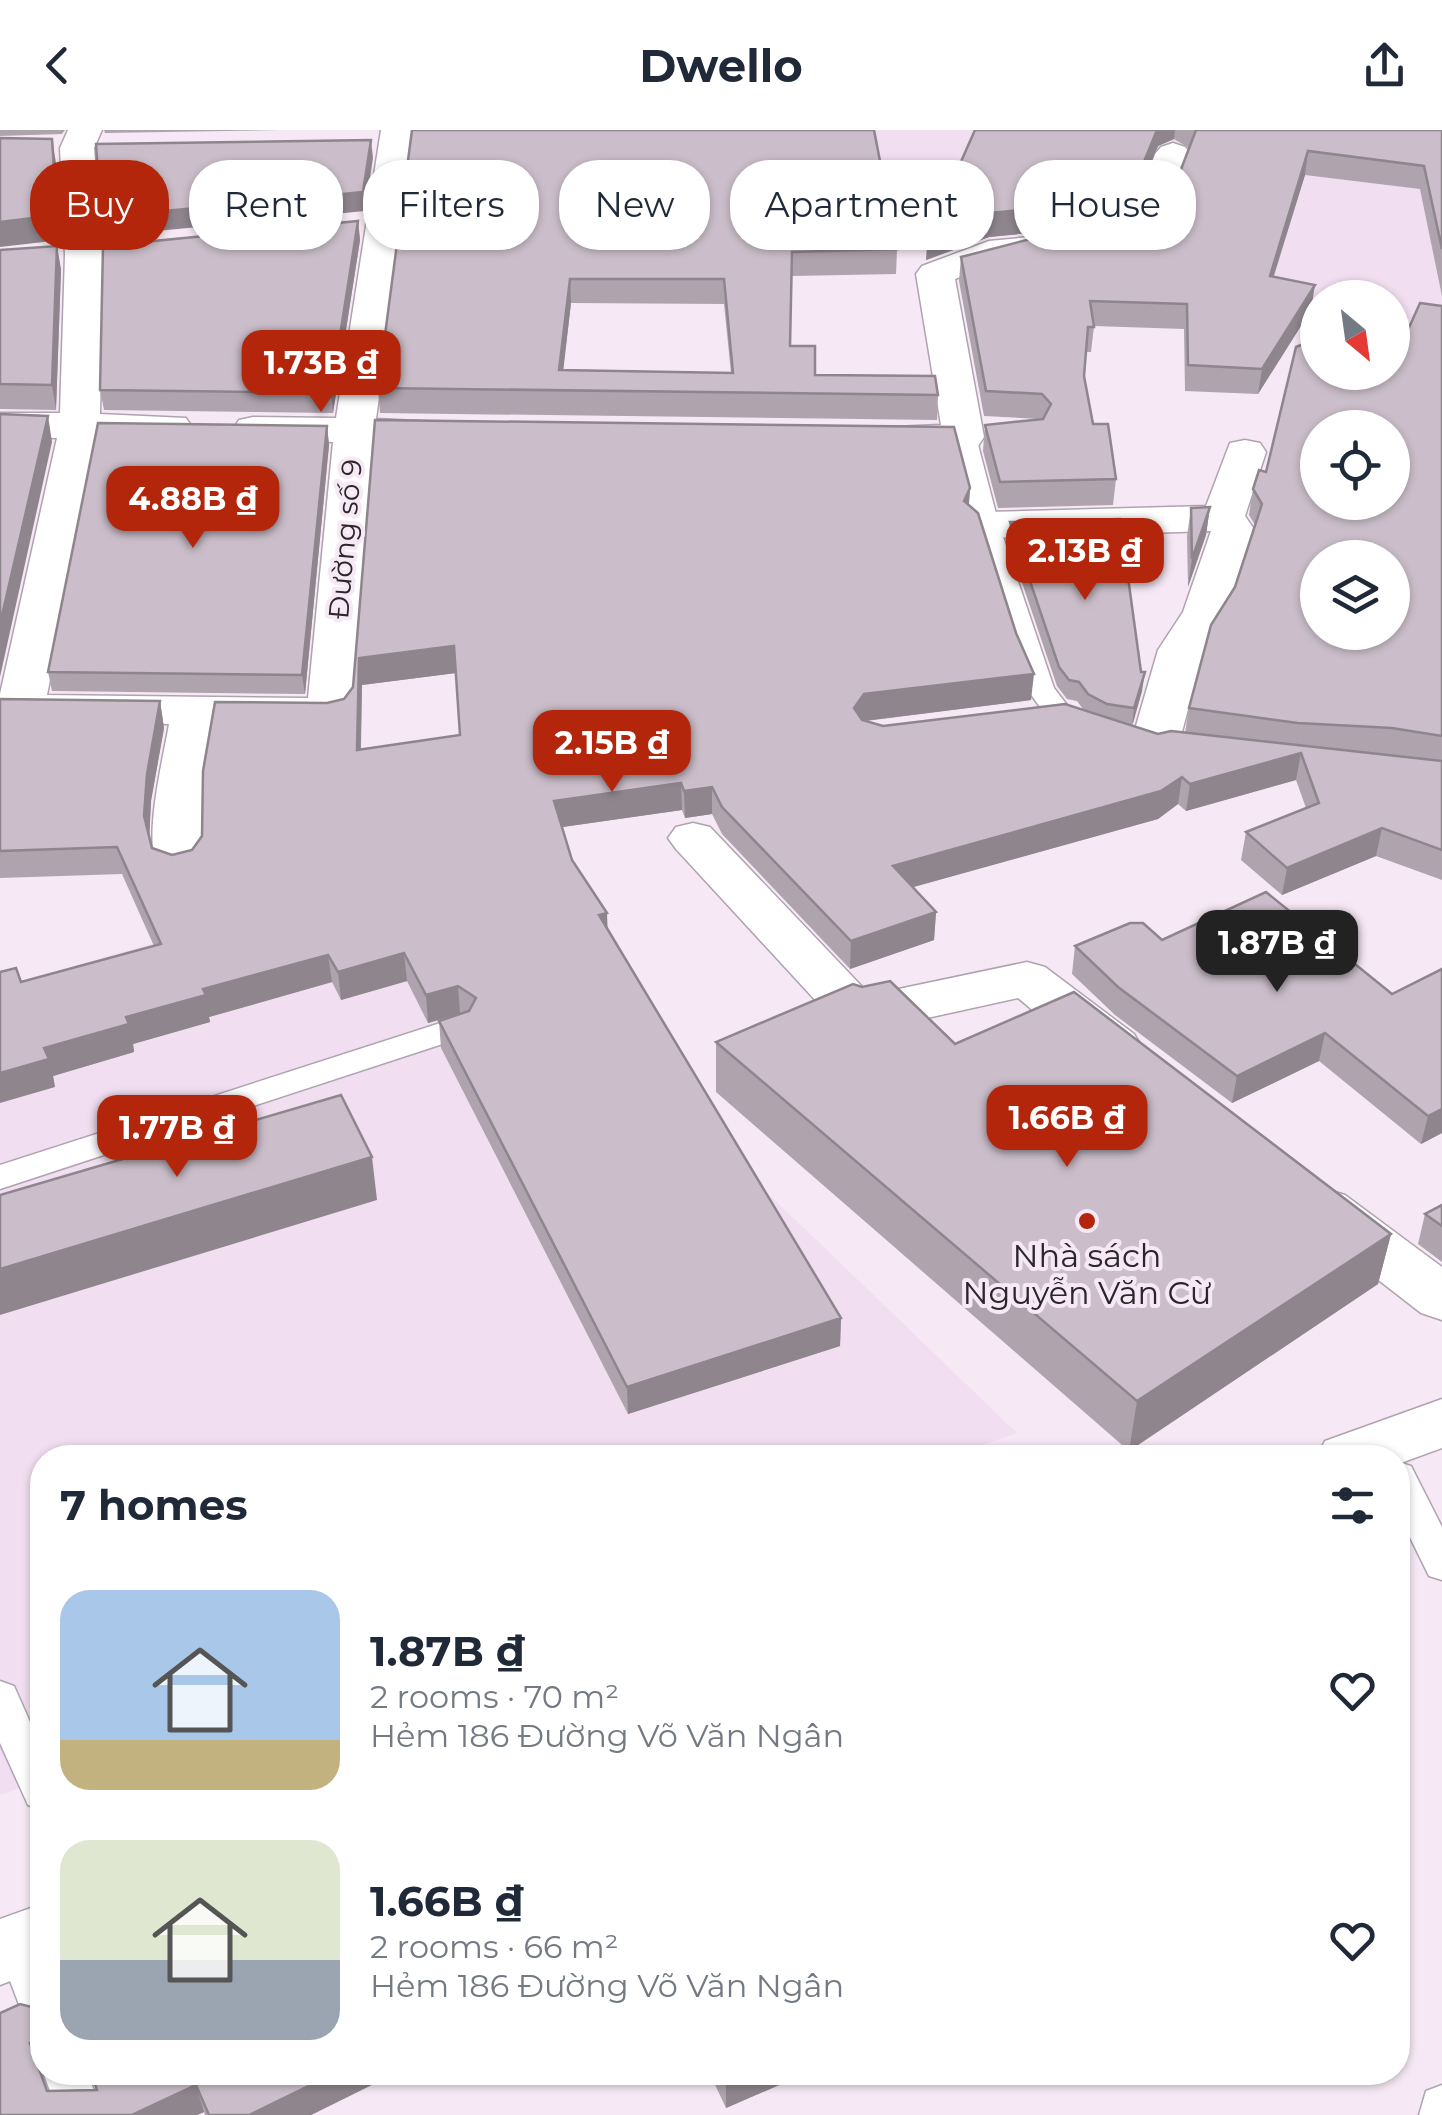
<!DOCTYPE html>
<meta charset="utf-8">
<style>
:root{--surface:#fff;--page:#f6f6f7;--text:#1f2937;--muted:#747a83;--accent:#b3260b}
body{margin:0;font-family:Montserrat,sans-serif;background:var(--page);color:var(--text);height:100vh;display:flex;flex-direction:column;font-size:38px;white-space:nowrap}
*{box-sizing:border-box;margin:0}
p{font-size:32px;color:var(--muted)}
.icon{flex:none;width:55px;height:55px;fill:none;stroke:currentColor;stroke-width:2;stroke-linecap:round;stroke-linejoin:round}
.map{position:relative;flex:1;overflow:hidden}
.sheet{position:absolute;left:30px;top:1315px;width:1380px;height:640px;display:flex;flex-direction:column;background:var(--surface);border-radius:40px;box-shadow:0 2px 8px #0004}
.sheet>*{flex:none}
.hud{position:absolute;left:30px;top:30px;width:1382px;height:90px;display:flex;gap:20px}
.needle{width:65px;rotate:151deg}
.fabs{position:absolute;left:1300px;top:150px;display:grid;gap:20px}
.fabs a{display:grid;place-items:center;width:110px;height:110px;border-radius:50%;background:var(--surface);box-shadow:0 2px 8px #0004;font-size:50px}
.price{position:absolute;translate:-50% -85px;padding:0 22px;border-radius:20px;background:var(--accent);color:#fff;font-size:32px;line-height:65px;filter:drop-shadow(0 2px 5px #0008)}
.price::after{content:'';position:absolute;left:50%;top:60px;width:30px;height:22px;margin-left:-15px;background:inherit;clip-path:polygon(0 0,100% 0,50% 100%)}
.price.current{background:#222;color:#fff}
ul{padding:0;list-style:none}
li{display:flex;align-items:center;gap:30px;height:250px;padding:0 30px}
li span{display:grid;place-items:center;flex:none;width:280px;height:200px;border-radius:30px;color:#555}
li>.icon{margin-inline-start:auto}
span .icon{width:120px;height:120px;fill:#fffc;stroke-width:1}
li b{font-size:42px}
h2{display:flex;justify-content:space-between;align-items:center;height:120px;padding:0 30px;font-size:42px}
.pill{padding:0 35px;border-radius:40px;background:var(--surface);box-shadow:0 2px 8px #0004;font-size:35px;line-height:90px}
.pill.current{background:var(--accent);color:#fff}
header{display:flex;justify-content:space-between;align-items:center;height:130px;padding:0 30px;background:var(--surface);font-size:45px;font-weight:700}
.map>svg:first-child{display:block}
.built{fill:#f1def0}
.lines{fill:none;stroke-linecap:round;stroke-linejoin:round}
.lane-casing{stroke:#afa3af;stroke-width:3}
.street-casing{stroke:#afa3af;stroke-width:3}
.secondary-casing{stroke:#afa3af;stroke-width:3}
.lane{fill:#fff;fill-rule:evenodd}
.street{fill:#fff;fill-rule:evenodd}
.secondary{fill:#fff;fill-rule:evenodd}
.wall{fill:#afa3ae;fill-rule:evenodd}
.shaded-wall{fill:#8e858d}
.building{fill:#cbbeca;stroke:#8e858d;stroke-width:2.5;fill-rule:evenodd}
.poi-dot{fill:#b3260b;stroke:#f6e9f5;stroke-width:4}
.labels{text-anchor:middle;stroke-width:8;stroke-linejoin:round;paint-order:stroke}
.far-street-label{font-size:28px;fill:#2b262a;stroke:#f6e9f5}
.poi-label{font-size:32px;fill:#2b262a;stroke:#f6e9f5}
</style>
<header><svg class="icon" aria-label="back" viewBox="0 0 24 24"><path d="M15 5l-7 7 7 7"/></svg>Dwello<svg class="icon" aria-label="share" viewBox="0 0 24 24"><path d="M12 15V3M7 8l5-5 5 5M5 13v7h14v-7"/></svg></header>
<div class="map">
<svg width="1442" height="1985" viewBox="0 0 1442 1985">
<rect width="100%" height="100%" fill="#f6e9f5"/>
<g class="built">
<path d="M719 0H1442V196L1393 186 1392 168H1318L1317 171 1082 111 1113 64 808 33Z"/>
<path d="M569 729 756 1052 1017 1303 947 1328H42V1650L0 1665V857L312 768Z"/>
</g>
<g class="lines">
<defs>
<g id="lane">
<path d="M964 300 976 307 999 395 1054 558 1070 579 1101 599 1097 605H1077L1050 591 1027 559 973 395 952 307Z"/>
<path d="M459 887 470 891 475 898 470 905 0 1059V1035Z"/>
<path d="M1398 1332 1411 1336 1442 1397V1450L1429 1446 1398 1383Z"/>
<path d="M0 1551 14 1556 42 1619V1681L28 1675 0 1613Z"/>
<path d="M18 1796 33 1801 42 1824V1902L27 1896 0 1824 3 1801Z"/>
<path d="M43 1942H87L103 1985H59Z"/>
<path d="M1442 1955V1985H1419L1426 1961Z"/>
</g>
<g id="street">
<path d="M68 0H102L94 18 103 125 100 284 186 288 192 297 186 306 172 309 98 308 47 565 308 568 333 312 239 308 233 299 239 290 253 287 336 288 381 0H415L376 289 461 293 467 302 461 311 447 314 373 313 353 582 346 592 330 596 216 595 204 668 203 733 196 744 178 749 160 744C141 714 163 630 169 594L0 592V564L57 308 0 307V283H60L65 125 60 18Z"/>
<path d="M1173 13 1185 17 1191 24 1152 126C1124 133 1093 126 1064 126 1025 126 991 135 955 149L984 307 978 316C946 324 901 324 869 316L863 307 869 298 941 295 916 144 922 136 989 111 1060 104 1125 106 1155 24 1161 17Z"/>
<path d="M1245 310 1260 313 1266 322 1245 386 1254 399 1227 482 1204 520 1179 613 1172 623 1155 627 1138 623 1131 613 1158 520 1183 482 1211 401 986 408 971 404 965 395 971 386 986 382 1206 376 1230 313Z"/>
<path d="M693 693 710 697 870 865 1027 832 1045 837 1134 904 1142 917 1134 930C1090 942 1051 894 1018 868L859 903 840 897 676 719 668 708 676 697Z"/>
<path d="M1325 1059 1345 1065 1442 1137V1190L1421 1183 1305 1093 1297 1079 1305 1065Z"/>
</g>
<g id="secondary">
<path d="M1442 1269V1318L1398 1334V1328H1316L1325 1311Z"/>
<path d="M42 1774V1839L0 1855V1789Z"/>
</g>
</defs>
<use href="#lane" class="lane-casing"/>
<use href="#street" class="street-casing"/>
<use href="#secondary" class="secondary-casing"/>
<use href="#lane" class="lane"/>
<use href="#street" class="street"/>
<use href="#secondary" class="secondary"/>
</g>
<g class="wall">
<path d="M0 0H65L62 4 0 6Z"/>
<path d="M104 0H279L105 3Z"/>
<path d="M412 0 897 119 896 144 792 146 790 216 815 245 938 265 937 290 380 283 378 258ZM571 173 724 174 731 243 563 240Z"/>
<path d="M975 0H1442V166L1420 59 1305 45 1274 146 1311 180 1258 264 1185 261 1184 199 1094 196 1091 222H1086L1084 246 1093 294 1116 349 1113 375 998 378 983 321 985 295 1040 289 984 286 959 151 961 127 1156 105 1189 18 1174 9 1158 16 1122 102 1060 100 989 107 926 130 928 106Z"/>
<path d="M358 91 360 110 333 283 104 280 100 260Z"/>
<path d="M57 116 61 140 56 280 0 279V120Z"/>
<path d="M1442 176V750L1376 726 1282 765 1241 730 1246 702 1306 678 1296 650 1186 681 1178 674 1158 689 913 757 936 782 934 810 850 839 722 704 712 684 685 688 682 680 562 697 572 730 607 783V799L841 1188 840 1216 628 1284 441 918 439 891 460 884 428 893 407 851 341 870 332 852 209 887 210 892 133 914 134 922 53 946 55 957 21 852 154 816 122 744 0 748V569L160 571 164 598 151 671 149 708 152 718 172 725 192 720 327 573 344 569 353 557 970 358 969 376 1031 570 866 591 883 596 1083 579 1077 571 1067 569 1057 556 1008 411 1010 392 1142 561 1132 595 1158 604 1185 603 1189 578 1235 457 1255 395 1249 385 1253 359 1266 342 1403 211ZM456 543 460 605 361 619 362 555Z"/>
<path d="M327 296 329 315 305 564 52 561 48 542Z"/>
<path d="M1210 377 1206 405 1188 457 1187 406 1191 378Z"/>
<path d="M1162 810 1392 864 1442 1003 1421 1014 1319 931 1232 973 1115 885 1072 844 1075 816Z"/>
<path d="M716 912 955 914 1391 1104 1378 1154 1129 1321 716 962Z"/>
<path d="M1442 1075V1132L1418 1114 1425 1084Z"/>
<path d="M42 1863V1940H40L47 1961 97 1960 398 1942 311 1985H205L204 1982 197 1985H0L35 1878Z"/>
<path d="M709 1942H809L726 1978Z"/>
</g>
<g class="shaded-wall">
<path d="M1157 0H1175L1174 9 1158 16 1122 102 1125 78Z"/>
<path d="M52 9 56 33 61 110 0 117V92Z"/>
<path d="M371 10 373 28 365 81 104 106 101 87Z"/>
<path d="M1308 21 1305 45 1266 170 1270 146Z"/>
<path d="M1062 76 1060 100 989 107 926 130 928 106 990 83Z"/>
<path d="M358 91 360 110 333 283 331 263Z"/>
<path d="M57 116 61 140 56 280 52 255Z"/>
<path d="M570 149 571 173 561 260 559 240Z"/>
<path d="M1315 155 1311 180 1258 264 1262 239Z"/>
<path d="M48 286 52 312 0 547V494Z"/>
<path d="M327 296 329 315 305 564 302 545Z"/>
<path d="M970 358 968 384 964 371Z"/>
<path d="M1210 377 1206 405 1188 457 1192 429Z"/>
<path d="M454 516 456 543 362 555 360 647 357 620 359 528Z"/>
<path d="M1145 542 1142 561 1132 597 1134 578Z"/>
<path d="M1034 544 1031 570 863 591 854 578 864 564Z"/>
<path d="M160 571 164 598 151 671 149 713 144 686 147 644Z"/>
<path d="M1301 623 1296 650 1186 681 1190 654Z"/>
<path d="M1182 647 1178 674 1158 689 892 763 893 736Z"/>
<path d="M681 653 682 680 556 698 554 671Z"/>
<path d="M712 657V684L685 688 684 661Z"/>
<path d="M1382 698 1376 726 1282 765 1287 738Z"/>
<path d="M936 782 934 810 850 839 851 811Z"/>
<path d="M607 783 608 810 599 785Z"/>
<path d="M404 823 407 851 341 870 338 842Z"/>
<path d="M328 825 332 852 209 887 210 892 133 914 134 922 53 946 55 957 0 973V943L44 918 203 859Z"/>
<path d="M458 856 460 883 428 893 426 865Z"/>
<path d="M1325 903 1319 931 1232 973 1237 946Z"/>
<path d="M1442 979V1003L1421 1014 1428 986Z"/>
<path d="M372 1027 377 1070 0 1185V1139Z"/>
<path d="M1391 1104 1378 1154 1129 1321 1137 1271Z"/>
<path d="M841 1188 840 1216 628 1284 627 1257Z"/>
<path d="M337 1942H398L311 1985H249Z"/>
<path d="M726 1942H809L726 1978Z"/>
<path d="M196 1955 204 1982 197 1985H132Z"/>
</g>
<g class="building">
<path d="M412 0H874L897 119 792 122 790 216H815V245L935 246 938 265 378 258ZM570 149H724L733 243 559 240Z"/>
<path d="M975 0H1157L1125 78 1062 76 990 83 928 106Z"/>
<path d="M1196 0H1442V119L1424 36 1308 21 1270 146 1315 155 1262 239 1188 235 1187 174 1090 171 1094 197H1088L1084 246 1093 294H1108L1116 349 1000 352 985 295 1043 289 1051 274 1042 264 986 261 961 127 1038 107 1156 105Z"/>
<path d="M0 8 52 9 57 85 0 92Z"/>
<path d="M371 10 363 62 101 87 96 14Z"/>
<path d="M358 91 331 263 100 260 103 116Z"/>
<path d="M57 116 52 255 0 254V120Z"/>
<path d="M1420 173 1442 176V606L1392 598 1298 593 1189 578 1211 495 1235 457 1262 374 1253 359 1259 340 1266 342 1296 217 1318 208V242H1392V210L1403 211ZM1318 298H1392V372H1318ZM1318 428H1392V502H1318Z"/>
<path d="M0 284 48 286 0 494Z"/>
<path d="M375 290 954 297 970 358 964 371 978 383 1016 503 1034 544 864 564 854 578 862 590 883 596 1065 574 1158 604 1171 601 1442 631V720L1382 698 1287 738 1246 702 1319 673 1301 623 1190 654 1182 647 1161 661 893 736 936 782 851 811 722 677 712 657 684 661 681 653 554 671 572 730 607 783 599 785 841 1188 627 1257 439 891 469 881 476 868 458 856 426 865 404 823 338 842 328 825 203 859 206 865 126 887 129 894 44 918 49 929 0 943V842L16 838 21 852 161 814 117 717 0 721V569L160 571 147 644 144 686 152 718 172 725 192 720 202 706 203 641 215 572 327 573 344 569 353 557ZM454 516 460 605 357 620 359 528Z"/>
<path d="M98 293 327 296 302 545 48 542Z"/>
<path d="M1210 377 1192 429 1191 378Z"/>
<path d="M1120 389 1141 542H1145L1134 578 1107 574 1088 564 1079 552 1069 550 1059 537 1010 392Z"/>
<path d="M1266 762 1392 864 1442 839V979L1428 986 1325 903 1237 946 1118 857 1075 816 1130 793H1143L1162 810Z"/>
<path d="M890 851 955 914 1074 862 1391 1104 1137 1271 716 912 853 854 862 857Z"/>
<path d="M341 965 372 1027 0 1139V1065Z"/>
<path d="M1442 1075V1096L1425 1084Z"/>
<path d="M42 1863V1912L30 1913 47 1961 97 1960 91 1942H337L249 1985H209L196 1955 132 1985H0V1883L20 1874 35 1878 36 1866Z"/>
</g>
<circle class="poi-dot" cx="1087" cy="1091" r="10"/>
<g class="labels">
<g class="far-street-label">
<text transform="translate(345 409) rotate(-85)" y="10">Đường số 9</text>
</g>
<g class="poi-label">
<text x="1087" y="1137">Nhà sách<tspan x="1087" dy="37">Nguyễn Văn Cừ</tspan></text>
</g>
</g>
</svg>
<div class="fabs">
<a><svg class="needle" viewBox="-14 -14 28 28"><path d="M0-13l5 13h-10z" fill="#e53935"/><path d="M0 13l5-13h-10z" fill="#747a83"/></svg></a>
<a><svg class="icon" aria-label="locate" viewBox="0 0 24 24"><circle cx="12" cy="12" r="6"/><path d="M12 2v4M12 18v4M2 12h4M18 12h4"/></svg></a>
<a><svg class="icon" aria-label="layers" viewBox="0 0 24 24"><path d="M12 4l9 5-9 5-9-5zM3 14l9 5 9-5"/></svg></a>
</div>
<b class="price" style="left:321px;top:285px">1.73B ₫</b>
<b class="price" style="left:193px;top:421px">4.88B ₫</b>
<b class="price" style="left:1085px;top:473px">2.13B ₫</b>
<b class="price" style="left:612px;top:665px">2.15B ₫</b>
<b class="price current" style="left:1277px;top:865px">1.87B ₫</b>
<b class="price" style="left:1067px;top:1040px">1.66B ₫</b>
<b class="price" style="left:177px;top:1050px">1.77B ₫</b>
<div class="hud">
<a class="pill current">Buy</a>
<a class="pill">Rent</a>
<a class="pill">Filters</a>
<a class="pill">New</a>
<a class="pill">Apartment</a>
<a class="pill">House</a>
</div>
<section class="sheet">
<h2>7 homes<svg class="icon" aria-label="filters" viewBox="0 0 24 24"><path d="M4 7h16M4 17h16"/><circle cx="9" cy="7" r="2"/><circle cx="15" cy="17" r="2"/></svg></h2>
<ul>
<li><span style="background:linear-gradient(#a9c7e8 75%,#c2b280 0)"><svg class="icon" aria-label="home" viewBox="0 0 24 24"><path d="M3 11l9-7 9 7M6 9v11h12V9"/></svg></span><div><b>1.87B ₫</b><p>2 rooms · 70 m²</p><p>Hẻm 186 Đường Võ Văn Ngân</p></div><svg class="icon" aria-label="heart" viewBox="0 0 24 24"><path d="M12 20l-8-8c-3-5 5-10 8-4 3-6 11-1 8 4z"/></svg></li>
<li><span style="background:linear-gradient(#dfe7d0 60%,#9aa5b1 0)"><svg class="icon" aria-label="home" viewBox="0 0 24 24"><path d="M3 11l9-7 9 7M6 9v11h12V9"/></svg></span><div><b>1.66B ₫</b><p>2 rooms · 66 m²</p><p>Hẻm 186 Đường Võ Văn Ngân</p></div><svg class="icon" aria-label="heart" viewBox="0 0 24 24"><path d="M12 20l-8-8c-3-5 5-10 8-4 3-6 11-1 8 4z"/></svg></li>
</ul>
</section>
</div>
